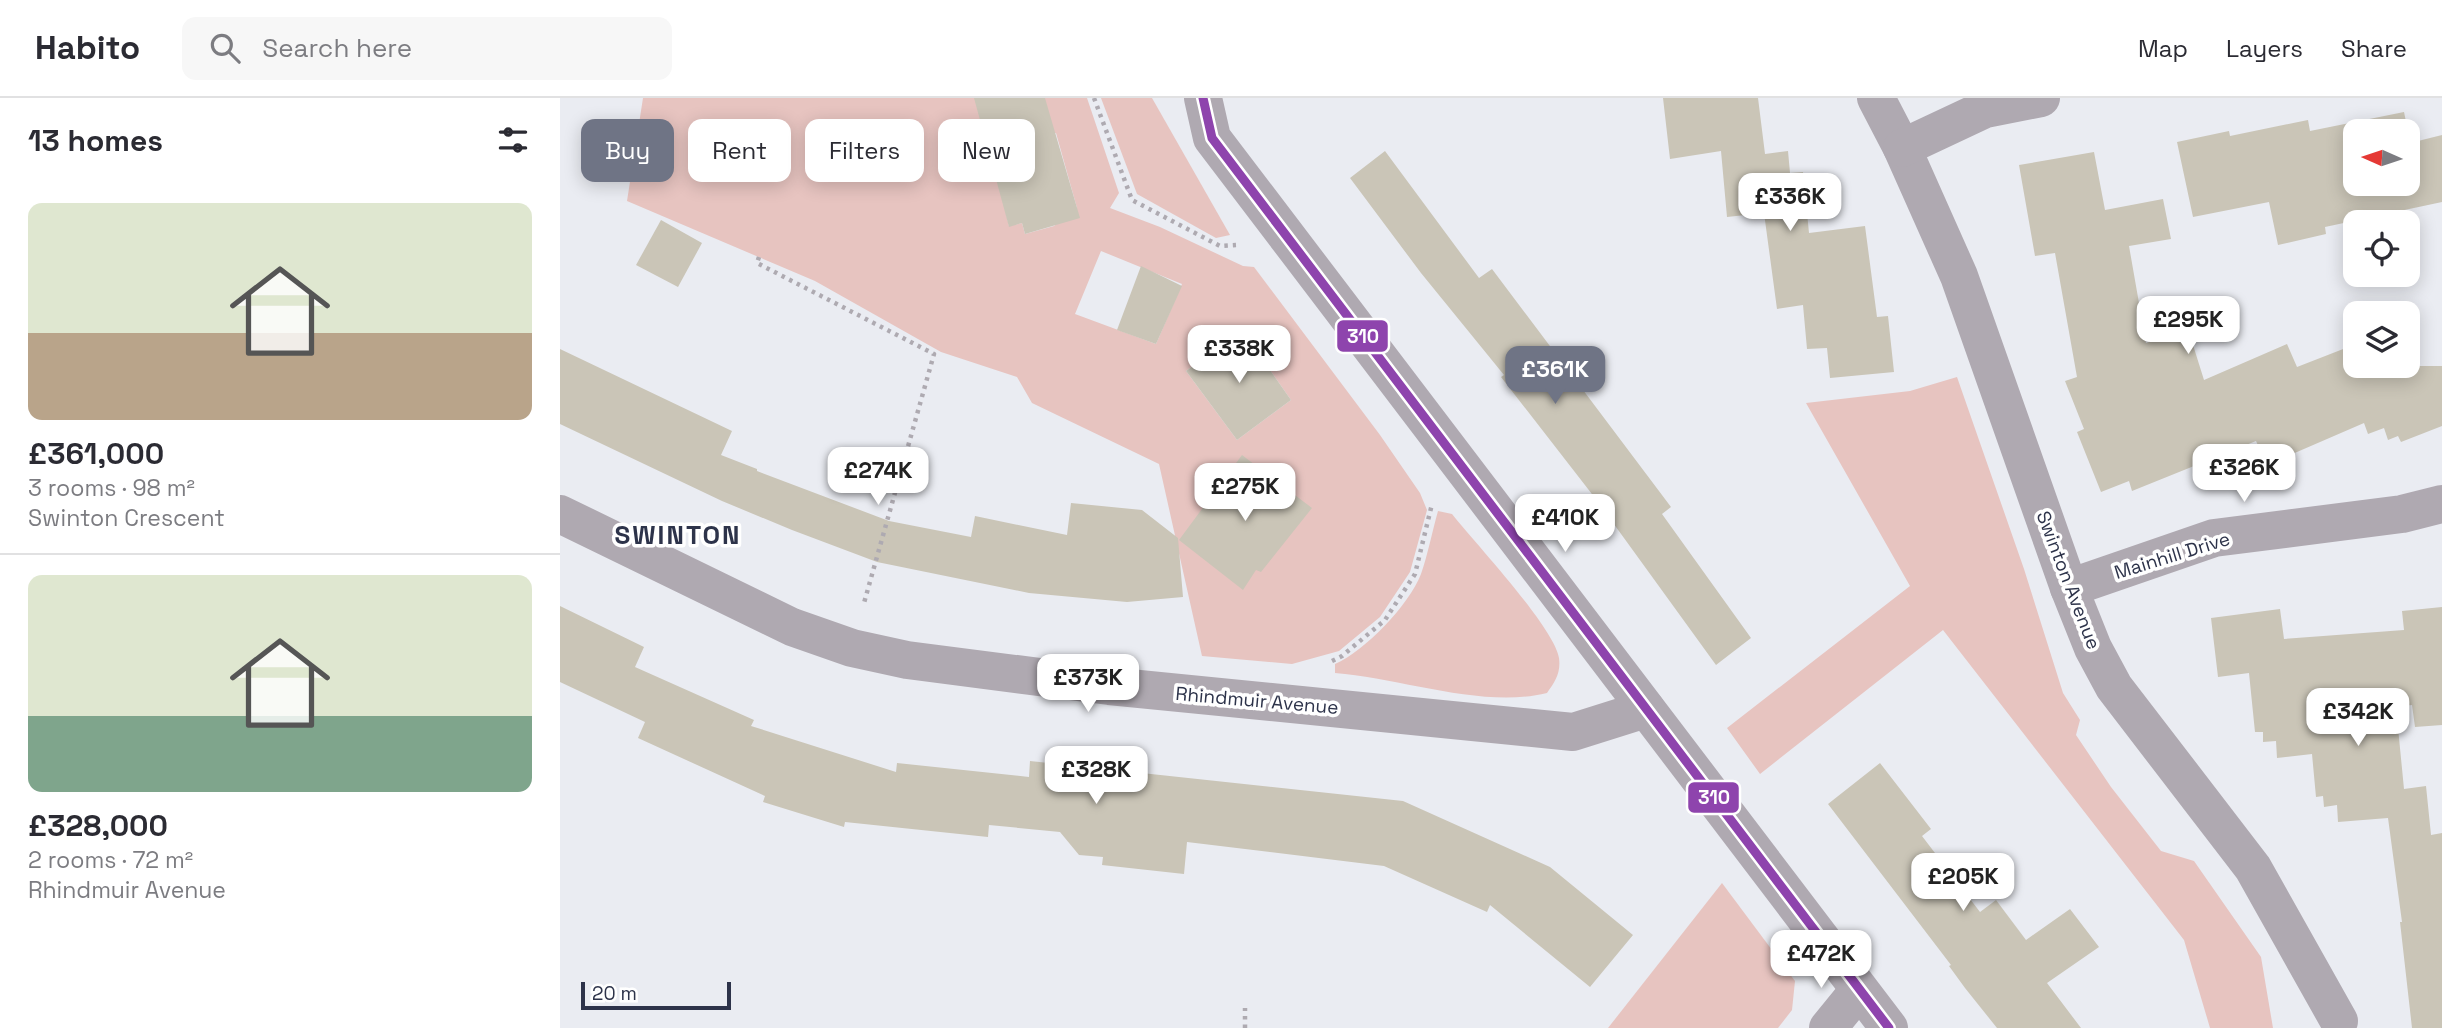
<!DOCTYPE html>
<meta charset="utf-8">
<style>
:root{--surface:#fff;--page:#f7f7f7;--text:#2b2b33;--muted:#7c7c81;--line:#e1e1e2;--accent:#6f7485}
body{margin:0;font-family:"Space Grotesk",sans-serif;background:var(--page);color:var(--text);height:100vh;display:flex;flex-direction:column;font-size:26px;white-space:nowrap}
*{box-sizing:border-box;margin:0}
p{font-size:23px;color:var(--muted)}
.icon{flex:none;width:38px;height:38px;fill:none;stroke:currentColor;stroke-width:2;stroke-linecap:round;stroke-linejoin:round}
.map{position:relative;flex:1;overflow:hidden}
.drawer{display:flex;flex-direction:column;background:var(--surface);width:560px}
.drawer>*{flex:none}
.guide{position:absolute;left:21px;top:21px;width:665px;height:63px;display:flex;gap:14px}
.needle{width:46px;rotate:273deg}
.controls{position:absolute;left:1783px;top:21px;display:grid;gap:14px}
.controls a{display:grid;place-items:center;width:77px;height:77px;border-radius:14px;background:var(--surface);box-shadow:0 4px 18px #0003;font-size:35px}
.scale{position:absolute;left:21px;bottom:18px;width:150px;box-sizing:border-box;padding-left:7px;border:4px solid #2d334a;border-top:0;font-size:19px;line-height:24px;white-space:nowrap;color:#2d334a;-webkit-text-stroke:5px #fff;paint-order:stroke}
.price{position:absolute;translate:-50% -60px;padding:0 16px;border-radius:14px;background:#fff;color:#222;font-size:23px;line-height:46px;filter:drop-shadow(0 2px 4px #0008)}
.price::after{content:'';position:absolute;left:50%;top:42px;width:21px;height:16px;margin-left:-10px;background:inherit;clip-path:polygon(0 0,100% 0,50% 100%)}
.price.active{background:var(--accent);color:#fff}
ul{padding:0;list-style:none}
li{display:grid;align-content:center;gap:14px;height:371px;padding:0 28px}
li+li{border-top:2px solid var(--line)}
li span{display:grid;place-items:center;height:217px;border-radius:14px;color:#555}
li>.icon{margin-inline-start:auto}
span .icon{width:126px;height:126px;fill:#fffc;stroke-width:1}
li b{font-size:30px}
h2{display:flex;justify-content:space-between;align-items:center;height:84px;padding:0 28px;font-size:30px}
.tag{padding:0 24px;border-radius:14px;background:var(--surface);box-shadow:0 4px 18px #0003;font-size:24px;line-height:63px}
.tag.active{background:var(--accent);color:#fff}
header{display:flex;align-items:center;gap:42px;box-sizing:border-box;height:98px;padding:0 35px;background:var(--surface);border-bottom:2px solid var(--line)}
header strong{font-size:33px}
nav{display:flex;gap:38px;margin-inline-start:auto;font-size:24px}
.search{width:490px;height:63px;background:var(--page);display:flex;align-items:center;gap:18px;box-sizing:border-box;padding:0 24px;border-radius:14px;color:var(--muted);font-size:26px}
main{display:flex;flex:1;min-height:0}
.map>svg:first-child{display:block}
.green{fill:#e7c4c0;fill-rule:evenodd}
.building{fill:#cac5b7}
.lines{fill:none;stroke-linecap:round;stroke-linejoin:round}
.path{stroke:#aeaab1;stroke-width:4.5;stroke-dasharray:3.5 5;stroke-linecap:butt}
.minor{stroke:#afa9b1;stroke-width:38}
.bus-1-casing{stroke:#fff;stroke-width:14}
.bus-1{stroke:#8e44ad;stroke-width:9}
.labels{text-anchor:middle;stroke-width:7;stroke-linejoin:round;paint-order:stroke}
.street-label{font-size:19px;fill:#2d334a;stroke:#fff}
.district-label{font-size:26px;font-weight:bold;letter-spacing:2px;fill:#2d334a;stroke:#fff}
.line-badge{stroke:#fff;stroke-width:2.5}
.badge-label{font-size:19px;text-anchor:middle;font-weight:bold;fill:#fff}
</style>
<header>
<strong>Habito</strong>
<div class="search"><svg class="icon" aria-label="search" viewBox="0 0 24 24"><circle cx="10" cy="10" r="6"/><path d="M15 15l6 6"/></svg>Search here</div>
<nav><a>Map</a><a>Layers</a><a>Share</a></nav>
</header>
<main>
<section class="drawer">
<h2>13 homes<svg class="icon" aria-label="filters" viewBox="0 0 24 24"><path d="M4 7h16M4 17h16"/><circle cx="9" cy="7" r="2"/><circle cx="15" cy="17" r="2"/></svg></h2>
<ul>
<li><span style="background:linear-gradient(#dfe7d0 60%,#b9a48a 0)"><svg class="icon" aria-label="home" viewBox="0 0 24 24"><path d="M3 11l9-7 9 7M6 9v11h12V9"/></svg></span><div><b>£361,000</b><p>3 rooms · 98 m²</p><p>Swinton Crescent</p></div></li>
<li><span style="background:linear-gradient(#dfe7d0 65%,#7fa58c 0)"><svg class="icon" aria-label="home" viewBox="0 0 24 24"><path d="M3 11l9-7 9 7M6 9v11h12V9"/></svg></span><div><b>£328,000</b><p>2 rooms · 72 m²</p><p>Rhindmuir Avenue</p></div></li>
</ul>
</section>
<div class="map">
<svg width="1882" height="930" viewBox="0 0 1882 930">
<rect width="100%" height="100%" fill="#eaecf2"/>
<g class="green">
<path d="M83 0H527L559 95 550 110 600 129 683 168 694 169 820 337 860 395 867 412 850 474 820 519 779 553 732 566 642 558 599 366 472 305 457 279 381 254 255 183 67 103ZM496 35 517 110 494 128 465 136 462 125 449 128 431 54ZM541 153 622 186 596 246 515 216ZM682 232 731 302 677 342 626 273Z"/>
<path d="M541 0H592L670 137 656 140 577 96Z"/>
<path d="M1397 279 1464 471 1503 595 1520 622 1516 637 1551 689 1601 753 1634 763 1701 859 1713 930H1650L1624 842 1383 532 1200 676 1167 630 1350 488 1246 305 1350 293Z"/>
<path d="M878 413 892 416C915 445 994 529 999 560 1001 575 995 584 987 595 923 611 841 580 775 575V566C805 553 849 507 861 476 868 456 872 434 878 413Z"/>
<path d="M1162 785 1235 883 1232 912 1218 930H1048Z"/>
</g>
<g class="building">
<path d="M414 0H485L520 120 465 136 462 125 449 129Z"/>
<path d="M1103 0H1198L1205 56 1228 53 1230 75 1243 74 1249 135 1305 128 1317 219 1328 218 1334 274 1270 280 1267 250 1247 251 1243 207 1217 211 1204 115 1167 119 1161 53 1110 61Z"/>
<path d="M1844 14 1848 33H1796V86H1848V33L1850 45 1882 37V104L1765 129 1766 136 1718 147 1709 104 1633 119 1617 44 1669 33 1670 38 1748 22 1750 33Z"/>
<path d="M825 53 919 180 932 171 1111 409 1102 416 1191 540 1156 567 1035 400 941 279 944 277 861 175 790 80Z"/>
<path d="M1534 54 1545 112 1603 101 1611 141 1569 148 1586 245 1628 231 1644 282 1727 246 1737 269 1796 246V268H1882V328L1841 344 1838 338 1828 342 1824 330 1808 336 1804 325 1707 367 1696 343 1572 393 1569 383 1541 394 1517 334 1524 331 1505 283 1517 279 1495 155 1475 158 1459 67Z"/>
<path d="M101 122 142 145 118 189 76 167Z"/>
<path d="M581 168 622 188 596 246 557 232Z"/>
<path d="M682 232 731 302 677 342 626 273Z"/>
<path d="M0 251 172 333 161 357 197 371V373L329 423 411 439 415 418 507 437 511 405 582 412 618 440 623 499 567 504 469 495 317 464 232 432 162 403 0 326Z"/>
<path d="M682 357 752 410 701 474 696 472 683 492 619 442Z"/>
<path d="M0 508 84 549 75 569 194 622 191 628 336 674 337 665 469 679 470 663 843 703 990 769 1073 837 1030 889 930 807 927 814 824 768 627 744 624 776 542 767 543 759 519 757 500 734 429 727 428 739 285 724 284 729 203 704 205 698 78 640 85 624 0 584Z"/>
<path d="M1882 509V627L1855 629 1852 607 1836 609 1844 691 1866 688 1871 737 1882 735V930H1852L1840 824H1842L1828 720 1778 724 1777 707 1764 709 1763 698 1756 699 1752 656 1717 660 1716 643 1703 644V634H1695L1689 575 1658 579 1651 520 1720 511 1724 541 1844 532 1842 513Z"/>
<path d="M1320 665 1371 731 1362 738 1420 814 1436 802 1466 842 1510 811 1539 849 1487 885 1521 930H1437L1405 890 1389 868 1391 867 1268 706Z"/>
</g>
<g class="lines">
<g class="path">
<path d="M534 0 572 102 660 148 676 147"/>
<path d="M199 159 197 165 374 256 304 505"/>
<path d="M772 563 782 558 825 522 855 476 872 406"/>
<path d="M685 930V910"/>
</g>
<g class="minor">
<path d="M643 0 652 40 1329 930"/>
<path d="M1316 0 1342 50 1399 178 1509 490 1533 550 1554 589 1693 770 1779 923"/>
<path d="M1342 50 1425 11 1481 0"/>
<path d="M0 416 232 529 292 550 347 562 549 588 1013 634 1086 611"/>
<path d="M1509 490 1654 440 1842 416 1882 406"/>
<path d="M1268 930 1299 892"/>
</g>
<defs>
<path id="bus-1" d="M643 0 652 40 1329 930"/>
</defs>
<use href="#bus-1" class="bus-1-casing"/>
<use href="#bus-1" class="bus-1"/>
</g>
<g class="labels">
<g class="street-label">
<text transform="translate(1612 457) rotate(-17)" y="7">Mainhill Drive</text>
<text transform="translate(1509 482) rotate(69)" y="7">Swinton Avenue</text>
<text transform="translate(697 602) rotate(5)" y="7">Rhindmuir Avenue</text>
</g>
<g class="district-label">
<text x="118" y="446">SWINTON</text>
</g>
</g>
<g class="line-badge">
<rect x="776" y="221" width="53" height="34" rx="7" fill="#8e44ad"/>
<rect x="1127" y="683" width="53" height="33" rx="7" fill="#8e44ad"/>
</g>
<g class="badge-label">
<text x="803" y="245">310</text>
<text x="1154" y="706">310</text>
</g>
</svg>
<div class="controls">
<a><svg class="needle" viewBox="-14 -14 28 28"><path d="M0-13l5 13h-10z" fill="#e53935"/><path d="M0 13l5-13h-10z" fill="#7c7c81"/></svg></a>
<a><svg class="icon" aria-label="locate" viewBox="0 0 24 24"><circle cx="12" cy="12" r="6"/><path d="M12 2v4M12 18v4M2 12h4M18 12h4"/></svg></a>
<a><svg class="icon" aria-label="layers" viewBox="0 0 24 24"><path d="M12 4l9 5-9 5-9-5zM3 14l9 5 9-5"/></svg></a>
</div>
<div class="scale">20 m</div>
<b class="price" style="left:1230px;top:135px">£336K</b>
<b class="price" style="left:1628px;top:258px">£295K</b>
<b class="price" style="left:679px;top:287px">£338K</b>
<b class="price active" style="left:995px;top:308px">£361K</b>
<b class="price" style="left:1684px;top:406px">£326K</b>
<b class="price" style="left:318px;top:409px">£274K</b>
<b class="price" style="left:685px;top:425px">£275K</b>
<b class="price" style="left:1005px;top:456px">£410K</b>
<b class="price" style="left:528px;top:616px">£373K</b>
<b class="price" style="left:1798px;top:650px">£342K</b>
<b class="price" style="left:536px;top:708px">£328K</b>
<b class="price" style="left:1403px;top:815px">£205K</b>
<b class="price" style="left:1261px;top:892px">£472K</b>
<div class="guide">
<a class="tag active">Buy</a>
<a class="tag">Rent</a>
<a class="tag">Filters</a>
<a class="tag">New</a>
</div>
</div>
</main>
